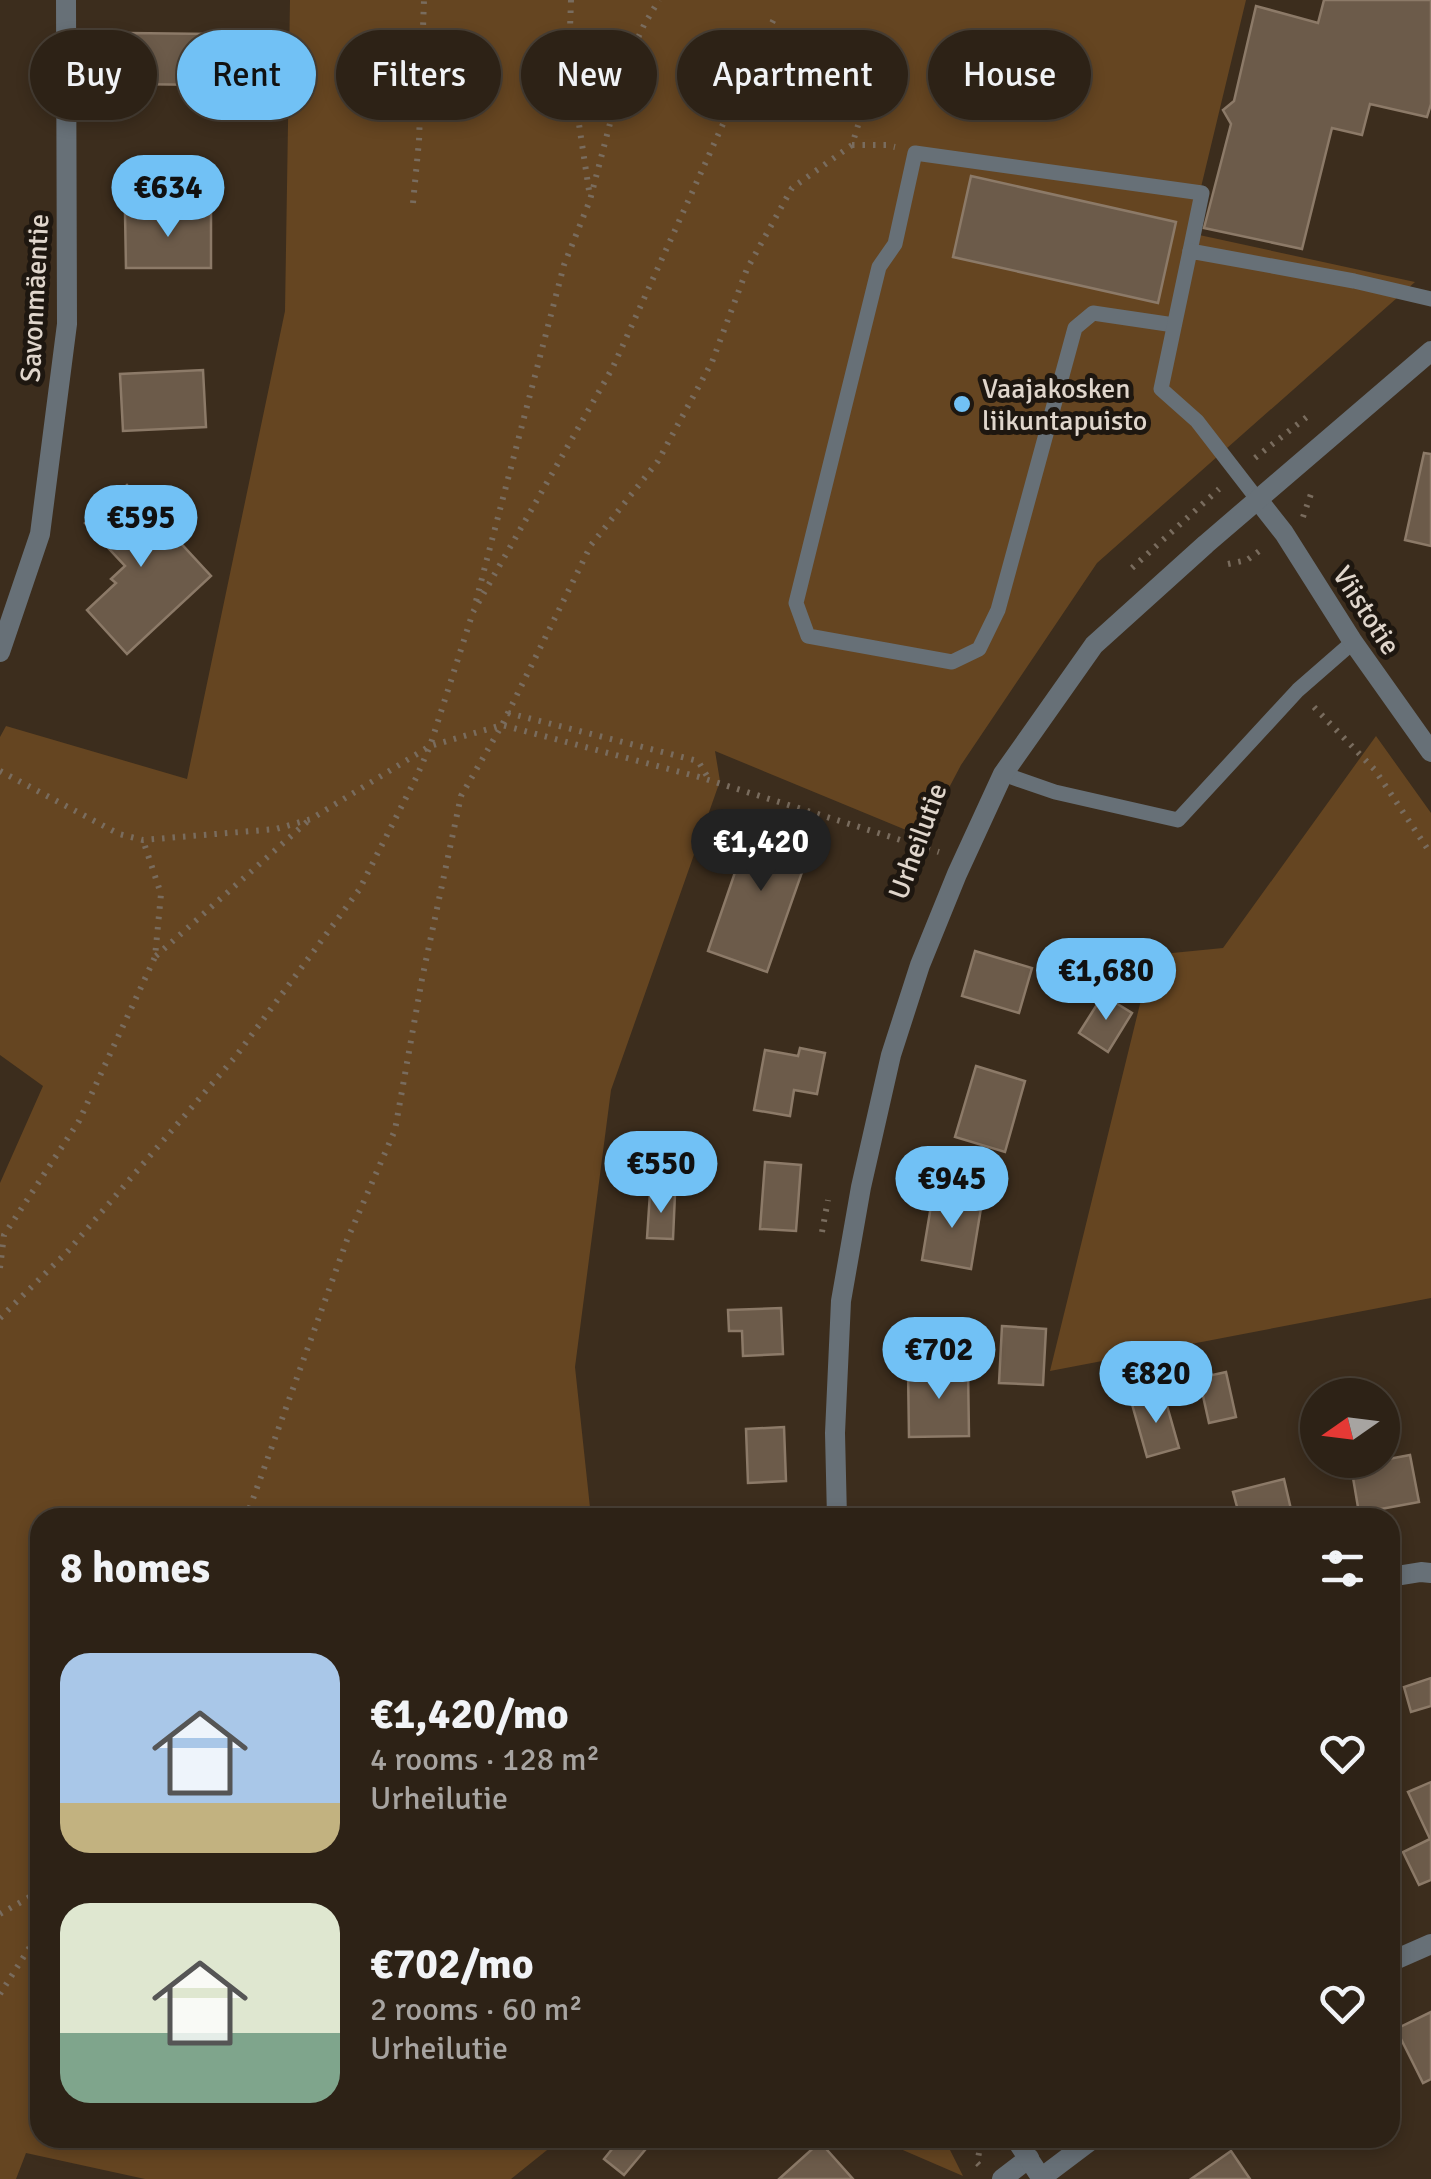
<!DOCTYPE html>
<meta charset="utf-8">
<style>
:root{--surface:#2d2216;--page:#392f23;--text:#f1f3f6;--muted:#a7a4a1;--line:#483f35;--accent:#71c1f5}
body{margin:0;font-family:Signika,sans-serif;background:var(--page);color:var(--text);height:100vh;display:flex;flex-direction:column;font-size:38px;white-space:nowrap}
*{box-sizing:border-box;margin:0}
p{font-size:32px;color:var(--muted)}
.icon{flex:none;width:55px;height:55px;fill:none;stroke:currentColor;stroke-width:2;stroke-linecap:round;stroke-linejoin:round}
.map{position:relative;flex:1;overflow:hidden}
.side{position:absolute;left:30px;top:1508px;width:1370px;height:640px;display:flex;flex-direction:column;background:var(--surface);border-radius:30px;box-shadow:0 5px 15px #0003,0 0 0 2px var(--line)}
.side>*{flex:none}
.hud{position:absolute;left:30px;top:30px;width:1372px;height:90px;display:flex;gap:20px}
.needle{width:65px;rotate:256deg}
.buttons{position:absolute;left:1300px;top:1378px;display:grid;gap:20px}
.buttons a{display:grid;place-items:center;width:100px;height:100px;border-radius:50%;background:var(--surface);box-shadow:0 5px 15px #0003,0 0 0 2px var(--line);font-size:50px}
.price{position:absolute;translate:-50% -85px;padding:0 22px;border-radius:35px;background:var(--accent);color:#111;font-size:32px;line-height:65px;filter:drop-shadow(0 2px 5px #0008)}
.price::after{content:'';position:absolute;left:50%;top:60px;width:30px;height:22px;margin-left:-15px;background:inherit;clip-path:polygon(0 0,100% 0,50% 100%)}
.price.active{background:#222;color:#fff}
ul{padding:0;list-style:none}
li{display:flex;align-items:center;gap:30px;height:250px;padding:0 30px}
li span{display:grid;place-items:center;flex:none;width:280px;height:200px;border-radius:30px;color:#555}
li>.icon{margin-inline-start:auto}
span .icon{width:120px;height:120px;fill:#fffc;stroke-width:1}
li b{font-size:42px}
h2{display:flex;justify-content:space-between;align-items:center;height:120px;padding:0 30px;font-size:42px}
.pill{padding:0 35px;border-radius:45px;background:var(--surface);box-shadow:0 5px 15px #0003,0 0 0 2px var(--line);font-size:35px;line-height:90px}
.pill.active{background:var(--accent);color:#111}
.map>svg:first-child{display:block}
.green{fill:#654521}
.building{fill:#6c5b4a;stroke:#8c7a68;stroke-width:2.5}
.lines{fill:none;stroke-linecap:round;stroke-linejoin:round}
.path{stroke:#796c5e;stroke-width:6;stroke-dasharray:2.5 8;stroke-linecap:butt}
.service{stroke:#677077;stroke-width:15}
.minor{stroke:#677077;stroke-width:20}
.tertiary{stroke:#677077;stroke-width:20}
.poi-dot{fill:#71c1f5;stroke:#1e1710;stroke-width:4}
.labels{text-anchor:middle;stroke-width:10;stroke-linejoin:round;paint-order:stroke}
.street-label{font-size:28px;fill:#e0d6cc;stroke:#1e1710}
.poi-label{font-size:28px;fill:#e0d6cc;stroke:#1e1710;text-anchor:start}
</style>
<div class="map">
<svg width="1431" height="2179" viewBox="0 0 1431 2179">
<rect width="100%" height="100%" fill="#3c2d1d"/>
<g class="green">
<path d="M290 0H1246L1190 233 1415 282 1097 563 961 765 923 837 715 751 720 781 611 1090 575 1367 591 1517 40 1518V2138H562L511 2179H145L26 2153 16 2179H0V1183L43 1086 0 1055V737L6 726 187 779 285 311Z"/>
<path d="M1376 736 1431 813V1298L1050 1371 1152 955 1223 948Z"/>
<path d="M875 2138H944L963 2176Z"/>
</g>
<g class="building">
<path d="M1324 0H1431V104L1427 117 1370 104 1362 135 1332 128 1302 249 1204 228 1231 124 1223 110 1234 101 1256 6 1318 23Z"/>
<path d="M128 33 212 34V85L127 84Z"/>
<path d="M971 176 1176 222 1158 303 953 257Z"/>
<path d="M125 213H211V268H126Z"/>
<path d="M203 370 206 427 123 431 120 374Z"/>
<path d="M1424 453 1431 454V546L1405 540Z"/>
<path d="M127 485 211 576 127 654 87 610 116 583 111 579 125 566 85 523Z"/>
<path d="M754 817 814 838 767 972 708 951Z"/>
<path d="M975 951 1032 968 1019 1013 962 996Z"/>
<path d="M1103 995 1132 1013 1108 1052 1079 1033Z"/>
<path d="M800 1048 825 1053 817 1094 794 1090 790 1116 754 1110 765 1050 798 1056Z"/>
<path d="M976 1066 1025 1081 1005 1152 955 1137Z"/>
<path d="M765 1162 801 1165 796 1231 760 1229Z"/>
<path d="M650 1193 675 1194 673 1239 647 1238Z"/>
<path d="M933 1194 982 1202 971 1269 922 1260Z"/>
<path d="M781 1308 783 1354 743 1356 742 1331H729L728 1310Z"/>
<path d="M1002 1326 1046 1329 1043 1385 999 1383Z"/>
<path d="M968 1368 969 1436 909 1437 908 1369Z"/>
<path d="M1226 1372 1236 1417 1209 1423 1199 1378Z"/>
<path d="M1164 1395 1179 1448 1147 1457 1132 1404Z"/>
<path d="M784 1427 786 1481 748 1483 746 1429Z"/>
<path d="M1410 1455 1419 1502 1359 1513 1351 1466Z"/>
<path d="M1284 1479 1293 1518H1240L1233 1492Z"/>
<path d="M1431 1678V1706L1411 1712 1404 1687Z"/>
<path d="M1431 1782V1880L1419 1885 1403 1852 1430 1839 1408 1792Z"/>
<path d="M1431 2012V2079L1423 2083 1396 2029Z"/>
<path d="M621 2138H655L624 2175 604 2159Z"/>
<path d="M820 2142 853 2179H779Z"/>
<path d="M1231 2151 1250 2179H1191Z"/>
</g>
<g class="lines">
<g class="path">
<path d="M571 0 569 58 590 197"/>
<path d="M569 50 625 66"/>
<path d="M852 145H886L895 147"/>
<path d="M413 203 419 141 424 0"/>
<path d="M1255 458 1308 416"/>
<path d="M1303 517 1312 491"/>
<path d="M1228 564 1247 560 1262 549"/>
<path d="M1132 568 1219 489"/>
<path d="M476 601 564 265 590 200 625 66 644 25 659 0"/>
<path d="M1314 707 1375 770 1431 854"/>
<path d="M508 713 698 761 710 781"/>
<path d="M0 771 119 834 143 840 276 829 311 819 430 746 502 725 699 777 939 852"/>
<path d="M156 956 308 821"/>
<path d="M822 1232 828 1200"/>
<path d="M0 1268 4 1235 79 1121 155 957 161 894 143 840"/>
<path d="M0 1318 68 1251 236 1056 359 890 416 778 430 746 473 612 613 367 747 71 775 17"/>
<path d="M246 1518 347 1240 395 1130 422 979 461 796 502 725 591 545 658 461 712 362 747 269 792 188 852 145 863 109"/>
<path d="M0 1914 40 1891"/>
<path d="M0 1994 40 1931"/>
<path d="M979 2165 977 2163 982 2138"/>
</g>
<g class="service">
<path d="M1174 325 1093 313 1075 328 998 610 979 649 952 662 808 636 796 603 879 267 895 244 915 153 1202 193 1190 251"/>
<path d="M1258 500 1197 421 1161 389 1190 251 1354 281 1431 299"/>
<path d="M1003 774 1055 792 1178 820 1298 690 1353 642"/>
</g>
<g class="minor">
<path d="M1258 500 1284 533 1353 642 1431 752"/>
<path d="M0 652 40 534 67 324 66 0"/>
<path d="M1390 1577 1421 1572 1431 1573"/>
<path d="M1390 1962 1431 1944"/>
<path d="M1041 2178 1094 2138"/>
<path d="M1002 2179 1029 2158"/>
</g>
<g class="tertiary">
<path d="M837 1518 835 1433 841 1301 861 1187 891 1055 920 965 957 874 1003 774 1094 645 1206 544 1431 351"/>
<path d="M1015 2138 1042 2179"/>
</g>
</g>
<circle class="poi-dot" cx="962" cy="404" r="10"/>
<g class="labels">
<g class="street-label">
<text transform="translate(34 298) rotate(-87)" y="10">Savonmäentie</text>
<text transform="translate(1367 610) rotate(57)" y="10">Viistotie</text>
<text transform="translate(917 841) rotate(-70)" y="10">Urheilutie</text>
</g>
<g class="poi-label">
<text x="982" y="398">Vaajakosken<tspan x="982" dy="32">liikuntapuisto</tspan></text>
</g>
</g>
</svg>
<div class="buttons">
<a><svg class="needle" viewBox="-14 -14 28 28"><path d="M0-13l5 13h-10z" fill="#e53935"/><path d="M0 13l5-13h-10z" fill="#a7a4a1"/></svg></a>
</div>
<b class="price" style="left:168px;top:240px">€634</b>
<b class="price" style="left:141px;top:570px">€595</b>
<b class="price active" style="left:761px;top:894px">€1,420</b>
<b class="price" style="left:1106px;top:1023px">€1,680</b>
<b class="price" style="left:661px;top:1216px">€550</b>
<b class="price" style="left:952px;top:1231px">€945</b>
<b class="price" style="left:939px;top:1402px">€702</b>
<b class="price" style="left:1156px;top:1426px">€820</b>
<div class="hud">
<a class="pill">Buy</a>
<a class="pill active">Rent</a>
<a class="pill">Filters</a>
<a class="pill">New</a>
<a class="pill">Apartment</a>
<a class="pill">House</a>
</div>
<section class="side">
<h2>8 homes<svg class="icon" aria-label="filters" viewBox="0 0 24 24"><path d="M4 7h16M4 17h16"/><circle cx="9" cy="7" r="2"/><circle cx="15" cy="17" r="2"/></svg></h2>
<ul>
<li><span style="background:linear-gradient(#a9c7e8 75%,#c2b280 0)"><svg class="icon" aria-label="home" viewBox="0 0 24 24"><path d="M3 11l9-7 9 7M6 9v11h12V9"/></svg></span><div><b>€1,420/mo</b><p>4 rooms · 128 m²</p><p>Urheilutie</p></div><svg class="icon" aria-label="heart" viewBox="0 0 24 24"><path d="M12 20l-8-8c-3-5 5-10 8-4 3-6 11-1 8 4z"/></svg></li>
<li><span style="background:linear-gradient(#dfe7d0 65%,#7fa58c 0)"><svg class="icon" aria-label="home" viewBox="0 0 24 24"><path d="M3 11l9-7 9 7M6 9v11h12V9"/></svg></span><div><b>€702/mo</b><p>2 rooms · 60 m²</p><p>Urheilutie</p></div><svg class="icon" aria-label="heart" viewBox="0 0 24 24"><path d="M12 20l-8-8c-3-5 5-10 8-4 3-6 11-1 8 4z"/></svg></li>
</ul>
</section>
</div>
